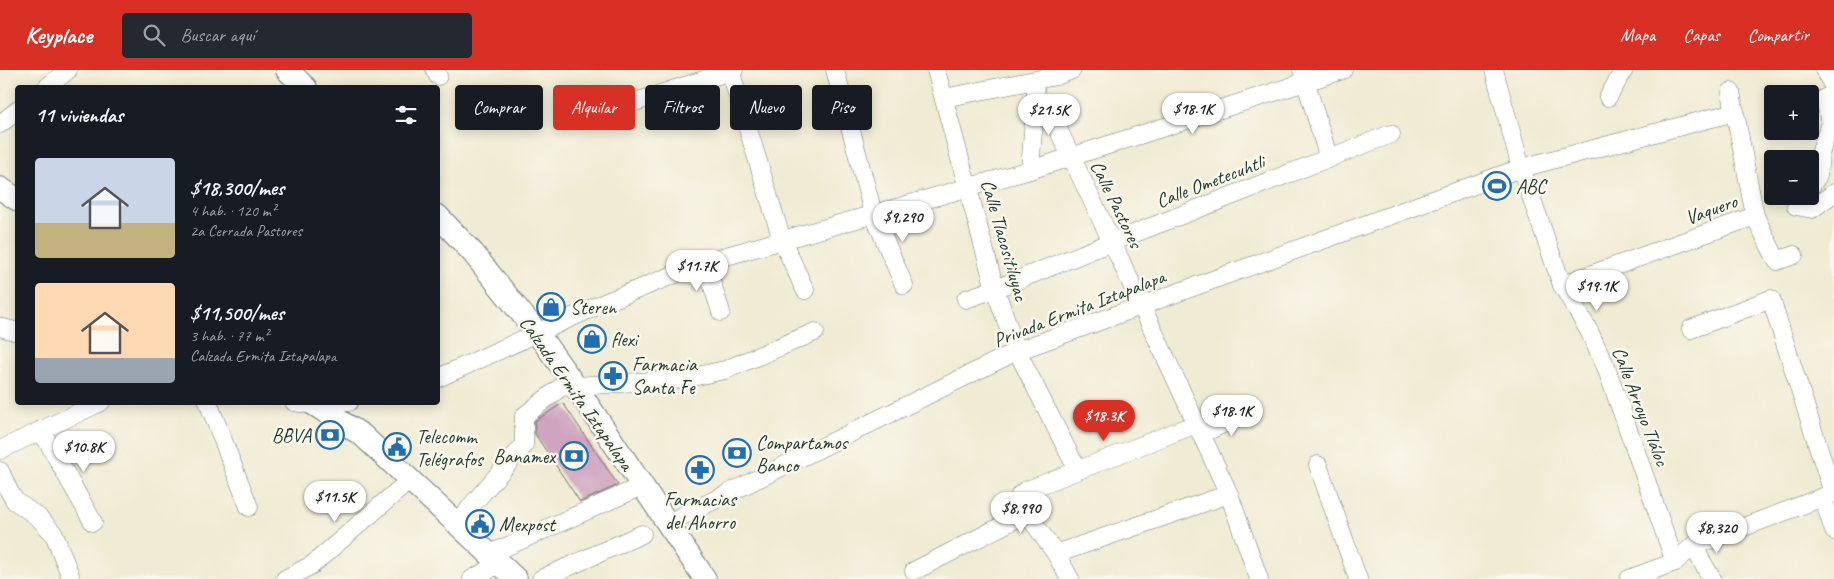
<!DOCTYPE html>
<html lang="es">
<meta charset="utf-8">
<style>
:root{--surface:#171b24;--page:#242831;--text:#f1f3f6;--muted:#9ea1a6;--accent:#d93025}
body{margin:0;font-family:Caveat,sans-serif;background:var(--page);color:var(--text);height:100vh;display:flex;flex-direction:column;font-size:19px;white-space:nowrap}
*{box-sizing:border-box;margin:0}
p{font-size:16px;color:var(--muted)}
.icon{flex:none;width:28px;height:28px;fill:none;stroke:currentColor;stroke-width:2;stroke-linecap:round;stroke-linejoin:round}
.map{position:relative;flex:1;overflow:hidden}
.side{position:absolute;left:15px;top:15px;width:425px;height:320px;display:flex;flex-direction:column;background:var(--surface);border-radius:5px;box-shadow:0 2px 12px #0003}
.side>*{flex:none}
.banner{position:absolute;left:455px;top:15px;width:475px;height:45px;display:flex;gap:10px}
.buttons{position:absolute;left:1764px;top:15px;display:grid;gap:10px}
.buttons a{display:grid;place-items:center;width:55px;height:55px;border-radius:5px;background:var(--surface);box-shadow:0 2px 12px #0003;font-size:25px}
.price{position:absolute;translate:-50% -42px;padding:0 11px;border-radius:18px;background:#fff;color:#222;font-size:16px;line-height:32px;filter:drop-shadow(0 1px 2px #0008)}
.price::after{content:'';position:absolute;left:50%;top:30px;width:15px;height:11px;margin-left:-8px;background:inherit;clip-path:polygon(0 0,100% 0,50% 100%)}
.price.current{background:var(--accent);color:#fff}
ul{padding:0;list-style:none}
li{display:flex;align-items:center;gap:15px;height:125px;padding:0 20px}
li span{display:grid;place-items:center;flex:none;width:140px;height:100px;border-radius:5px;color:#555}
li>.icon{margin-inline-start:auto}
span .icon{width:60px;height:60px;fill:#fffc;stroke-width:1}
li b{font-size:21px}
h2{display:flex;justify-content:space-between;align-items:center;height:60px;padding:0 20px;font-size:21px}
.chip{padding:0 18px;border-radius:5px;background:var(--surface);box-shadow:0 2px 12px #0003;font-size:18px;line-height:45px}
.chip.current{background:var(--accent);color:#fff}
header{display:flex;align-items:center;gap:30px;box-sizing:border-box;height:70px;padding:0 25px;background:var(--accent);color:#fff}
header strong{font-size:24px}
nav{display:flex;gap:28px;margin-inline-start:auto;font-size:18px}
.search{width:350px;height:45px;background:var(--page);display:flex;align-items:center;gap:12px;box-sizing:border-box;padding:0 18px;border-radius:5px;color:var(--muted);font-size:19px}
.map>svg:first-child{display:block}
.building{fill:#cfa4bf}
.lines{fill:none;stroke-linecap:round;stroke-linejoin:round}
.minor-casing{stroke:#687a6c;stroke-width:19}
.major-casing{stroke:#687a6c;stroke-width:24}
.minor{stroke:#fff;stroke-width:18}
.major{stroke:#fff;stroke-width:22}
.labels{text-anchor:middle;stroke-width:5;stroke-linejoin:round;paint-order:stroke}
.street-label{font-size:20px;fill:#1f3d34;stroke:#fbf7ec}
.poi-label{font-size:20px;fill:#1f3d34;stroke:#fbf7ec;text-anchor:start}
</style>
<header>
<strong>Keyplace</strong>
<div class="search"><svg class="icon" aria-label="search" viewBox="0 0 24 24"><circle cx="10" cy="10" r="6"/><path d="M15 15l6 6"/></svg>Buscar aquí</div>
<nav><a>Mapa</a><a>Capas</a><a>Compartir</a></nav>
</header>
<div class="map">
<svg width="1834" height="509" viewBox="0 0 1834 509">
<rect width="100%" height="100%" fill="#fbf7ec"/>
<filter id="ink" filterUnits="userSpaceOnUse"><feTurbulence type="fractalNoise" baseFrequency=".02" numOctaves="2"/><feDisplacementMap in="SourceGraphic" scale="10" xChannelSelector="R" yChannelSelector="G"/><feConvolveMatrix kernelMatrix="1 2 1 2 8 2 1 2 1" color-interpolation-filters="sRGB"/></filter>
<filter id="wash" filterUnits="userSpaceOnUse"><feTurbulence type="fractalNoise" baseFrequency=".0096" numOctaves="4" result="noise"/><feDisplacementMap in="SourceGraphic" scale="20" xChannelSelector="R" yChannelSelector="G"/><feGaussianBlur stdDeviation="1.12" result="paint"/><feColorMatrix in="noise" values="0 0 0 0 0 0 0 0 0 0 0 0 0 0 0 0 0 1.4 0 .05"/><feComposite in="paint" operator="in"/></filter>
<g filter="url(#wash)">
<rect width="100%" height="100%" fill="#f0ebd3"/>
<g id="blocks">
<path class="building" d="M563 333 618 415 580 432 535 364V351Z"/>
</g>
</g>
<g filter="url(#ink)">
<use href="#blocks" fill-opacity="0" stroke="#687a6c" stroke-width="1"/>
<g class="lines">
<defs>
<g id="minor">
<path d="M435 0 438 6"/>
<path d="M730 0 782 170 805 220"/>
<path d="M835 0 873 143 904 215"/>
<path d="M936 0 995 219 1017 281 1077 399"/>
<path d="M1302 0 1329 89"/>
<path d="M1494 0 1521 98 1562 215 1588 259 1606 297 1675 492"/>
<path d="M1824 0 1834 17"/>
<path d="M46 18 68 0"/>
<path d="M1731 22 1755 146 1777 191 1794 185"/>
<path d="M1608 27 1624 0"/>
<path d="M944 28 1056 6 1072 0"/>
<path d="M1036 30 1044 38 1057 57 1112 172 1229 424 1259 509"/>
<path d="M586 48 734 0"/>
<path d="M0 54 18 40"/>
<path d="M1030 100 1036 23"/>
<path d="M1810 117 1818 106 1820 84 1830 53 1825 28 1834 23"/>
<path d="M1803 126 1796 136 1812 139 1834 123"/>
<path d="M705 192 721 242"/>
<path d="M1562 215 1755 146"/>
<path d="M966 229 995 219 1112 172 1391 64"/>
<path d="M0 257 18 262"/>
<path d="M1691 259 1771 229 1833 423"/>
<path d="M438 308 599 235 705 192 1030 100 1343 0"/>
<path d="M208 332 249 437"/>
<path d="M294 332 314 335 349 332"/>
<path d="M41 360 93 452"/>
<path d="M1201 364 1249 342"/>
<path d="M0 380 101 332"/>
<path d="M1318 395 1358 509"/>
<path d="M0 401 9 421 15 431 38 447 54 464 70 505"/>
<path d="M1823 427 1834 461"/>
<path d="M668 453 1017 281 1521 98 1735 42"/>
<path d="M458 455 471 436 524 375V346L561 317 683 309 725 300 815 262"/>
<path d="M1693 476 1712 509"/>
<path d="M490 484 642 416"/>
<path d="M1056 484 1229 424"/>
<path d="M914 501 1027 443"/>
<path d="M285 509 312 495 410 410"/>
<path d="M472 509 499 494"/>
<path d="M541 509 642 464"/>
<path d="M1070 509 1056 484 1021 435 1020 425 1025 421 1196 354"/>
<path d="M1629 509 1675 492 1693 476 1834 423"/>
</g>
<g id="major">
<path d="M287 0 306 18"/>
<path d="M0 118 18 130"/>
<path d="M438 146 473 183 538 264 576 317 705 509"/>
<path d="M310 332 362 365 516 509"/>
</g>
</defs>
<use href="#minor" class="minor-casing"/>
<use href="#major" class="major-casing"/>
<use href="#minor" class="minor"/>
<use href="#major" class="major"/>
</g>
</g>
<defs>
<symbol id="stadium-ring" viewBox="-11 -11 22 22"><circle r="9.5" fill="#fbf7ec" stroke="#1f6fb2" stroke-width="1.5"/><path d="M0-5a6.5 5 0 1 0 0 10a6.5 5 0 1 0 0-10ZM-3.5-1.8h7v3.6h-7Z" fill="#1f6fb2"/></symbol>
<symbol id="shop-ring" viewBox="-11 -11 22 22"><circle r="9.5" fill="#fbf7ec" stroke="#1f6fb2" stroke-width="1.5"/><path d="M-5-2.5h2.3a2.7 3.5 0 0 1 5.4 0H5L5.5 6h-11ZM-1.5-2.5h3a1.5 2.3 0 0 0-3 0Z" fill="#1f6fb2"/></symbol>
<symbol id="pharmacy-ring" viewBox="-11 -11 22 22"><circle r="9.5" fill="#fbf7ec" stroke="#1f6fb2" stroke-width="1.5"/><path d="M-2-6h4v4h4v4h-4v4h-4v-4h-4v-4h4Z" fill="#1f6fb2"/></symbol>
<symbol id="bank-ring" viewBox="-11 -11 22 22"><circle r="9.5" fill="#fbf7ec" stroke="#1f6fb2" stroke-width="1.5"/><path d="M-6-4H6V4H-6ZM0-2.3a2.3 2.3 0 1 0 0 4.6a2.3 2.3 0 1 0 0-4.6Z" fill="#1f6fb2"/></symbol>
<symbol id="civic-ring" viewBox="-11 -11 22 22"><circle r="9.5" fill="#fbf7ec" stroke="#1f6fb2" stroke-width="1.5"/><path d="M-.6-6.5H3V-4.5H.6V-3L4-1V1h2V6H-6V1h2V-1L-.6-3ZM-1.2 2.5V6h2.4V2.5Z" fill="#1f6fb2"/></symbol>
</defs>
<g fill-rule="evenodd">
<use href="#stadium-ring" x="1481" y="100" width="32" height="32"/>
<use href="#shop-ring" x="535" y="221" width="32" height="32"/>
<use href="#shop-ring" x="576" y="253" width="32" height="32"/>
<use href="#pharmacy-ring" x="597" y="290" width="32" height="32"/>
<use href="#bank-ring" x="314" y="349" width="32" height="32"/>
<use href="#civic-ring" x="381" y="361" width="32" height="32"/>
<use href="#bank-ring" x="721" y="367" width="32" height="32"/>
<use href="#bank-ring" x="558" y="370" width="32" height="32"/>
<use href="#pharmacy-ring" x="684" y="384" width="32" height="32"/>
<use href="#civic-ring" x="464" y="438" width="32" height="32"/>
</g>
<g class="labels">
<g class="street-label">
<text transform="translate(1210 111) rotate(-21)" y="7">Calle Ometecuhtli</text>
<text transform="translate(1117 134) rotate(64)" y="7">Calle Pastores</text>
<text transform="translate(1711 139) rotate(-20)" y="7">Vaquero</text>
<text transform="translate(1005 170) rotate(74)" y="7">Calle Tlacositiluyac</text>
<text transform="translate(1079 238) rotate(-21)" y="7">Privada Ermita Iztapalapa</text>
<text transform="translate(577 323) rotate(55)" y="7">Calzada Ermita Iztapalapa</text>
<text transform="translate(1641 336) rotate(69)" y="7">Calle Arroyo Tláloc</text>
</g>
<g class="poi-label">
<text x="1516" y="123">ABC</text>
<text x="570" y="244">Steren</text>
<text x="611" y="276">flexi</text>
<text x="632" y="301">Farmacia<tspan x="632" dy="23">Santa Fe</tspan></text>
<text x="311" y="372" text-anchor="end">BBVA</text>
<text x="416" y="373">Telecomm<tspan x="416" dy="23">Telégrafos</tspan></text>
<text x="756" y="379">Compartamos<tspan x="756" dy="23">Banco</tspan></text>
<text x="555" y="393" text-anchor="end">Banamex</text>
<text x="700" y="436" text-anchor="middle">Farmacias<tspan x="700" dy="23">del Ahorro</tspan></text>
<text x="499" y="461">Mexpost</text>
</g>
</g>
</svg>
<div class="buttons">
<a>+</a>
<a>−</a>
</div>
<b class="price" style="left:1193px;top:65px">$18.1K</b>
<b class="price" style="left:1049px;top:66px">$21.5K</b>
<b class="price" style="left:903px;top:173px">$9,290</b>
<b class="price" style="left:697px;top:222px">$11.7K</b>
<b class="price" style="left:1597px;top:242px">$19.1K</b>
<b class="price" style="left:1232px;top:367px">$18.1K</b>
<b class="price current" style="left:1104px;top:372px">$18.3K</b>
<b class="price" style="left:84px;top:403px">$10.8K</b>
<b class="price" style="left:335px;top:453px">$11.5K</b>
<b class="price" style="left:1021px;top:464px">$8,990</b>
<b class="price" style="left:1717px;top:484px">$8,320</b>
<div class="banner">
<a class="chip">Comprar</a>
<a class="chip current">Alquilar</a>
<a class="chip">Filtros</a>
<a class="chip">Nuevo</a>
<a class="chip">Piso</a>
</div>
<section class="side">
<h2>11 viviendas<svg class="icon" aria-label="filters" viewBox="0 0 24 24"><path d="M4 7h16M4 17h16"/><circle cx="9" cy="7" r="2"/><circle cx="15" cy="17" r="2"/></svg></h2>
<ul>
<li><span style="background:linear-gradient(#c9d6e8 65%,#c2b280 0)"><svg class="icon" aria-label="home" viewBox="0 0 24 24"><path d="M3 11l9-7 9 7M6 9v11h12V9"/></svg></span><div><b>$18,300/mes</b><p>4 hab. · 120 m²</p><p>2a Cerrada Pastores</p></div></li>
<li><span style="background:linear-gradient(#ffd9b3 75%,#9aa5b1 0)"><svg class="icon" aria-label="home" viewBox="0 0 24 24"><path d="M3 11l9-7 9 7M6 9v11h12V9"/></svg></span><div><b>$11,500/mes</b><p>3 hab. · 77 m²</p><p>Calzada Ermita Iztapalapa</p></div></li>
</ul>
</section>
</div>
